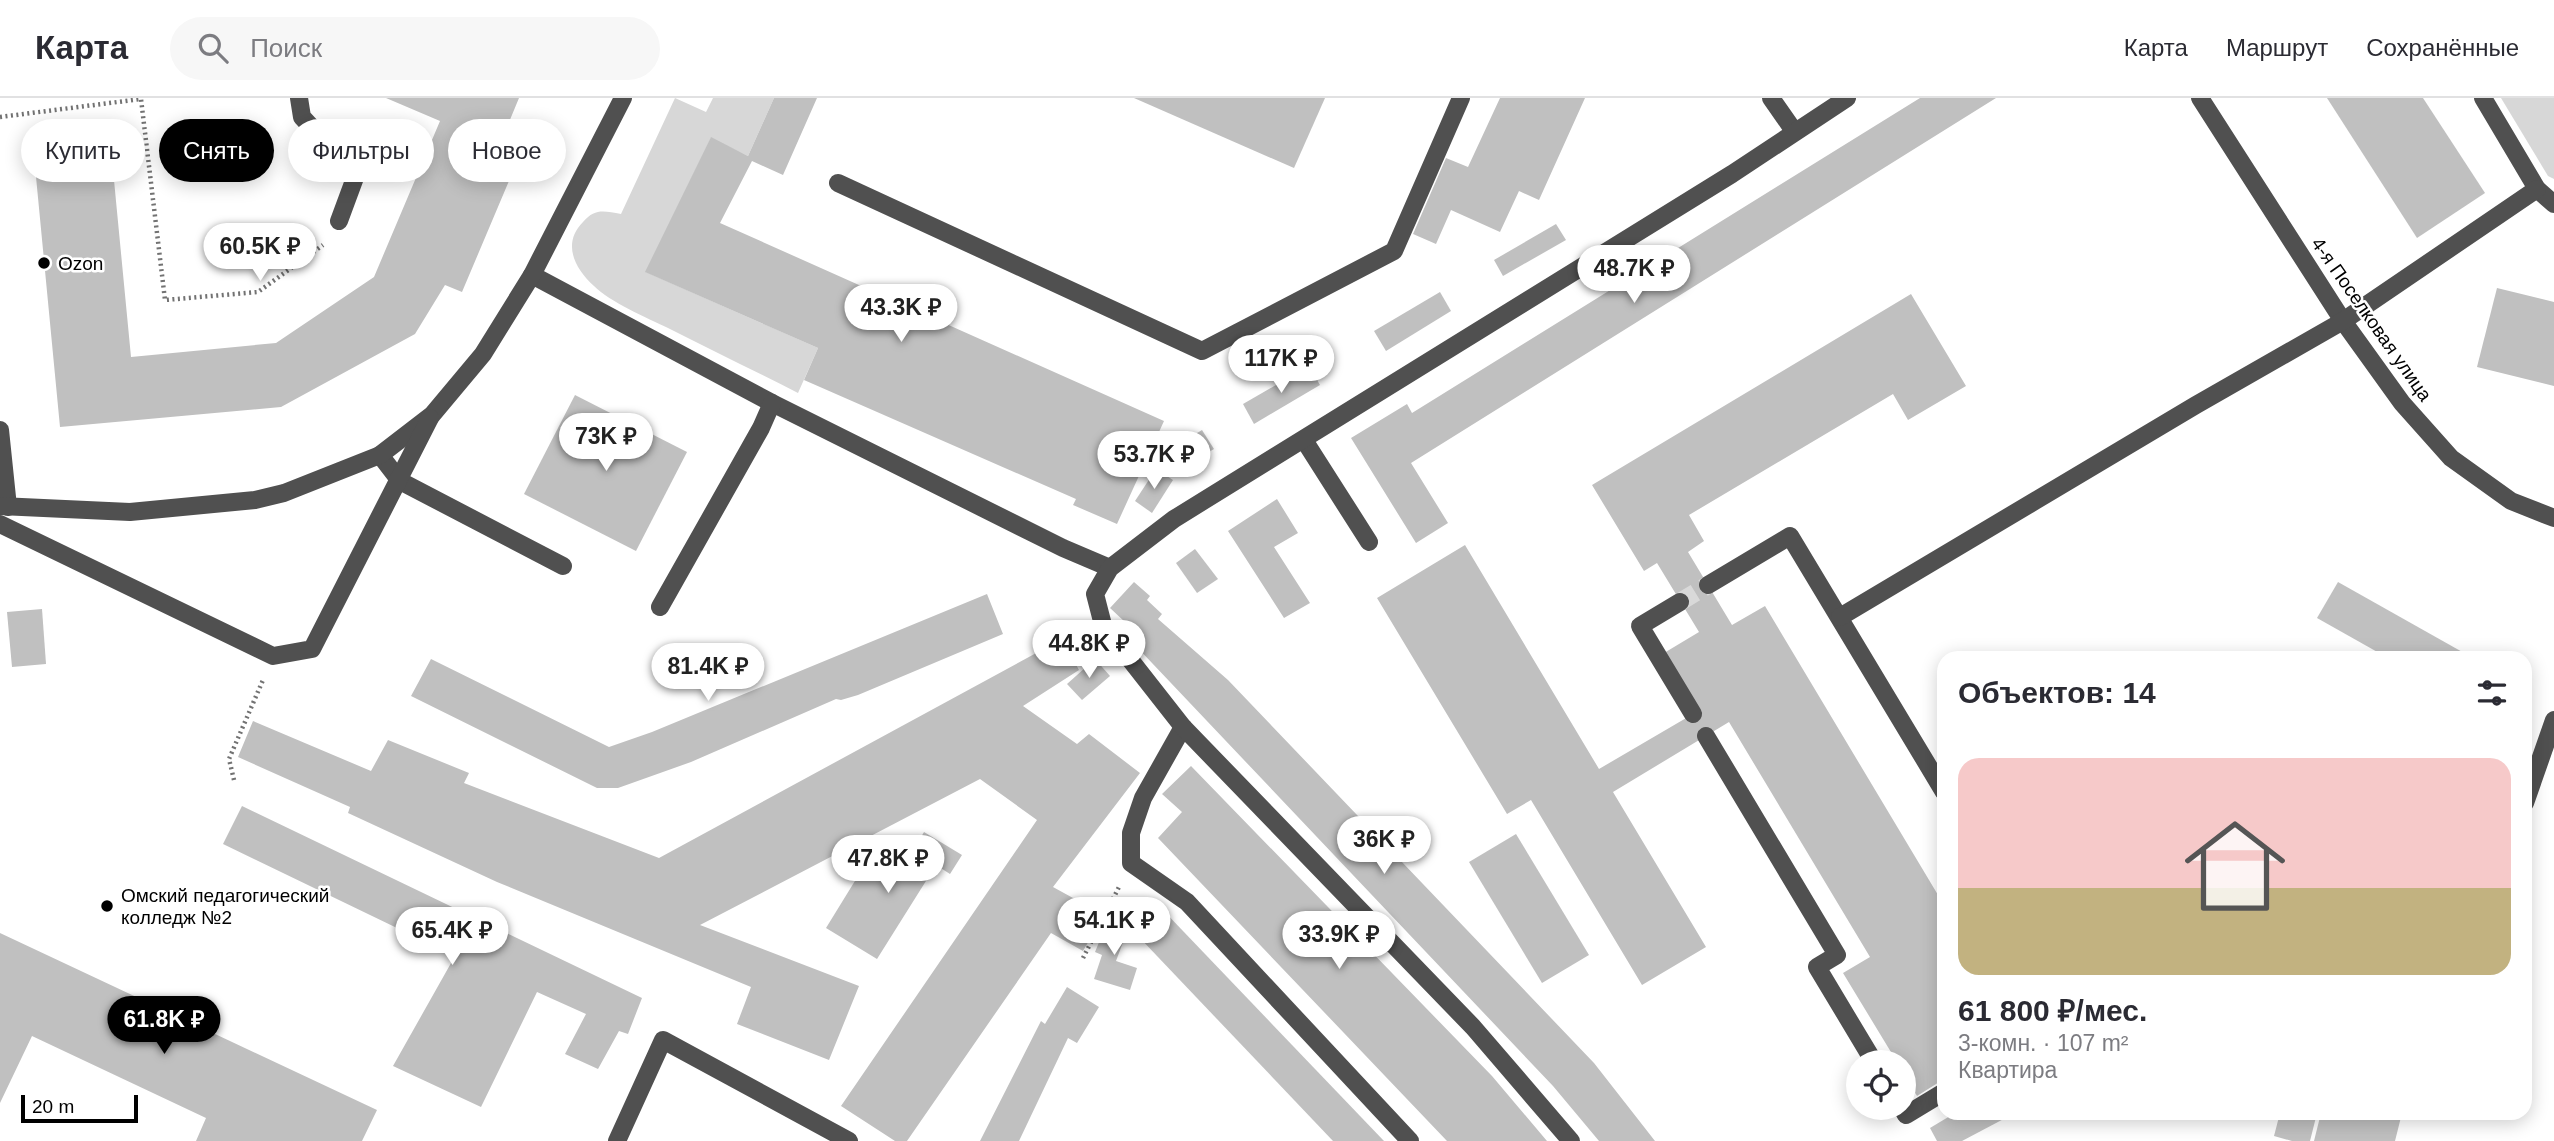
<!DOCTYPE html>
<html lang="ru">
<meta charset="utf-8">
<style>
:root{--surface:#fff;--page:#f7f7f7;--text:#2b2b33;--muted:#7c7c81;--line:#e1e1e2;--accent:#000}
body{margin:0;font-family:Helvetica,sans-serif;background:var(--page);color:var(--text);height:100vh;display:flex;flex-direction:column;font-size:26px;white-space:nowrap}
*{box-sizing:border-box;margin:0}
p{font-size:23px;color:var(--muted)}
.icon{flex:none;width:38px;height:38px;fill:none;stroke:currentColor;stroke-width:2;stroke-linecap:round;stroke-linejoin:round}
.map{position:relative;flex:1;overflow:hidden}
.drawer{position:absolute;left:1937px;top:553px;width:595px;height:469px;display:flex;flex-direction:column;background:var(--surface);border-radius:21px;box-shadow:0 4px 18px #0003}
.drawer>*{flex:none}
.hud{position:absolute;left:21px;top:21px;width:665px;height:63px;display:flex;gap:14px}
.controls{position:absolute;left:1846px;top:952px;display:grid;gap:14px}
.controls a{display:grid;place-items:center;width:70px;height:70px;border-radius:50%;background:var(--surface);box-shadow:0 4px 18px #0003;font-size:35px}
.scale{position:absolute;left:21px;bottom:18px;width:117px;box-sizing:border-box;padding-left:7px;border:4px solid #000;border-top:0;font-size:19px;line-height:24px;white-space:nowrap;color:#000;-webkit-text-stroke:5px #fff;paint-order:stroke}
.price{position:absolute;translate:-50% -60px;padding:0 16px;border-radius:24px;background:#fff;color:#222;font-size:23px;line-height:46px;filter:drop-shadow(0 2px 4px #0008)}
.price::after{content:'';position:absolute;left:50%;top:42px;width:21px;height:16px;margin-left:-10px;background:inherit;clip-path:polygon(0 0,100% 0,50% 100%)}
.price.active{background:var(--accent);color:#fff}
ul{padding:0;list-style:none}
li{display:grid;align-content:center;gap:14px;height:371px;padding:0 21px}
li+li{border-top:2px solid var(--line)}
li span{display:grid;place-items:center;height:217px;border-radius:21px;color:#555}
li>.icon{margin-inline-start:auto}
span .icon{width:126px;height:126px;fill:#fffc;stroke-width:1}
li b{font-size:30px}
h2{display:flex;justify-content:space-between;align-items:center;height:84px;padding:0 21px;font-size:30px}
.pill{padding:0 24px;border-radius:32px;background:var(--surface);box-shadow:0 4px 18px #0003;font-size:24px;line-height:63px}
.pill.active{background:var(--accent);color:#fff}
header{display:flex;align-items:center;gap:42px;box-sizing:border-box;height:98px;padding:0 35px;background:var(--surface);border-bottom:2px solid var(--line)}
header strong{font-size:33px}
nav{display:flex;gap:38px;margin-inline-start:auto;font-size:24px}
.search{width:490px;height:63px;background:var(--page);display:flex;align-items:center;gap:18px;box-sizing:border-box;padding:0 24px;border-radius:38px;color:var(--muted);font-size:26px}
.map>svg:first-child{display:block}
.green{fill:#d7d7d7}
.building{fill:#c0c0c0}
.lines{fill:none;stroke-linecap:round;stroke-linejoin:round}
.minor-tunnel{stroke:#d9d9d9;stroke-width:18;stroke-dasharray:18 9;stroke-linecap:butt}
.path{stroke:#727272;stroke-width:4.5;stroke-dasharray:2 3.5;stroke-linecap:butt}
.minor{stroke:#505050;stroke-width:18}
.poi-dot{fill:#000;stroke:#fff;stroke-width:2.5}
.labels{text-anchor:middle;stroke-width:5;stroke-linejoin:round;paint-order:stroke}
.poi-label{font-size:19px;fill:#000;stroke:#fff;text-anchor:start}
.street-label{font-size:19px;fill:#000;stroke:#fff}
</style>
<header>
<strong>Карта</strong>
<div class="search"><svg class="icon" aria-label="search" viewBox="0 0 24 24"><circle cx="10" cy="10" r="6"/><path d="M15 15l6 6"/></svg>Поиск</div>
<nav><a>Карта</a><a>Маршрут</a><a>Сохранённые</a></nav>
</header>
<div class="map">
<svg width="2554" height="1043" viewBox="0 0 2554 1043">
<rect width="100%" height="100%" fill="#fff"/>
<g class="green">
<path d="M675 0 706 14 713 0H774L748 58 711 40 646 174 818 250 798 295C755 273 711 252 668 230 647 220 610 204 594 188 574 170 562 145 583 124 595 110 604 113 621 116Z"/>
<path d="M2501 0H2554V81L2548 78Z"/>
</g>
<g class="building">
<path d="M386 0H519L499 48 520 57 462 194 445 187 415 236 281 309 60 329 34 58 111 51 131 259 276 245 374 179 440 23Z"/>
<path d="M774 0H817L783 77 752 63 720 125 1164 323 1117 426 1073 407 1076 401 804 282 818 250 645 174 711 39 748 58Z"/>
<path d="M1134 0H1325L1294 70Z"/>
<path d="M1500 0H1585L1539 102 1519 93 1500 134 1451 112 1436 146 1413 136 1446 60 1468 69Z"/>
<path d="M1920 0H1996L1411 365 1448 425 1416 445 1351 340 1407 306 1412 315Z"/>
<path d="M2327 0H2423L2485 95 2417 140Z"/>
<path d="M1556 126 1566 142 1503 178 1494 162Z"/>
<path d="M2497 190 2554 204V288L2477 269Z"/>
<path d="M1440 194 1451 213 1386 253 1374 233Z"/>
<path d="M1911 196 1966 288 1908 322 1893 296 1689 417 1704 443 1688 454 1732 527 1765 508 1944 807V981L1917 998 1904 976V964H1897L1843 875 1870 859 1729 624 1613 694 1706 849 1642 887 1531 702 1507 716 1377 500 1465 447 1599 671 1693 616 1664 555 1699 534 1657 465 1644 473 1592 387Z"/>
<path d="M1309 268 1320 287 1254 326 1243 306Z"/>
<path d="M575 297 687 354 636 453 524 396Z"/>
<path d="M1202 332 1214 351 1173 375 1161 357Z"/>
<path d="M1156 371 1173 382 1152 415 1135 403Z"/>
<path d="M1277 401 1298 435 1274 449 1310 505 1284 520 1228 433Z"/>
<path d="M1195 451 1218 481 1197 495 1176 465Z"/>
<path d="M1134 484 1150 498 1147 502 1162 516 1158 521 1228 582 1594 965 1655 1043H1599L1553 988 1134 546 1141 539 1110 510Z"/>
<path d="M2338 484 2473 560H2388L2317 520Z"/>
<path d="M987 496 1003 536 858 597 841 602 836 601 691 664 618 690H597L411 598 431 561 609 649 652 634Z"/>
<path d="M42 511 46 566 12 569 7 514Z"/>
<path d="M1062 541 1079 572 1023 608 1077 646 1089 636 1140 675 1053 789 1104 817 1083 853 1051 835 907 1043H895L841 1008 1037 722 980 681 700 827 859 888 829 962 737 926 751 889 497 784 348 715 350 709 238 659 253 623 371 673 388 642 469 675 464 685 659 760Z"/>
<path d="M1095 561 1110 578 1082 602 1067 586Z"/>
<path d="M1191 668 1492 978 1547 1043H1447L1158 740 1182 714 1162 696Z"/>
<path d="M242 708 642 900 628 936 619 933 598 971 565 956 586 916 537 894 481 1009 393 968 455 858 223 746Z"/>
<path d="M924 734 962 757 950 776 936 767 877 861 826 830 866 765 886 777 905 748 913 753Z"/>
<path d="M1516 736 1589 857 1542 885 1469 764Z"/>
<path d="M1161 810 1384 1043H1333L1138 838Z"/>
<path d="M1109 820 1129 828 1116 863 1137 870 1130 892 1094 881 1102 857 1095 854Z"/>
<path d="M0 835 377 1012 362 1043H196L206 1020 32 938 0 1005Z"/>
<path d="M1067 889 1099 909 1077 945 1068 940 1019 1043H980L1041 923 1045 926Z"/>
<path d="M1955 1015H2015L1962 1043H1937L1930 1030Z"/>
<path d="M2280 1015H2317L2310 1043H2292L2274 1038Z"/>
<path d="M2321 1015H2402L2395 1043H2314Z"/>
</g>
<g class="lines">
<path class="minor-tunnel" d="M1680 504 1708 487"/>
<g class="path">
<path d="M0 19 141 1 165 202 258 194 323 147"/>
<path d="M234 682 229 661 263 582"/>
<path d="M1083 860 1119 789"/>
</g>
<g class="minor">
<path d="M299 0 302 19 356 77 339 123"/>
<path d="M1771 0 1794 33"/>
<path d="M2200 0 2343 223 2402 305 2451 360 2511 403 2554 420"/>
<path d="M2483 0 2537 91 2554 106"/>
<path d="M838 85 1202 253 1394 153 1461 0"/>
<path d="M532 177 772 305 1063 450 1110 470"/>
<path d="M0 332 8 409"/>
<path d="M1304 342 1369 444"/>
<path d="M380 357 400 383 563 468"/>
<path d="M0 408 130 414 255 402 284 395 380 357 432 317 483 256 532 177 623 0"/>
<path d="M0 426 273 558 312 551 430 320"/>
<path d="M1708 487 1790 438 1944 694"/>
<path d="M1680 504 1640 528 1693 616"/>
<path d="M660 509 761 330 772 305"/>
<path d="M1840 519 2196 307 2343 223 2537 91"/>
<path d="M1183 629 1143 700 1131 735V765L1187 804 1410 1043"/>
<path d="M1706 638 1837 857 1817 869 1874 964"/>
<path d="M2525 705 2554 622"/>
<path d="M1902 1010 1906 1017 1944 994"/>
<path d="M617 1043 663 942 849 1043"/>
<path d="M1571 1043 1473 929 1183 629 1103 527 1095 496 1110 470 1174 421 1732 76 1847 0"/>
</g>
</g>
<g class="poi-dot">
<circle cx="44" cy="165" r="7"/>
<circle cx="107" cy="808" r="7"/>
</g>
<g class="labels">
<g class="poi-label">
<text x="58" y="172">Ozon</text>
<text x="121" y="804">Омский педагогический<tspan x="121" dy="22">колледж №2</tspan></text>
</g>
<g class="street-label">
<text transform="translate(2372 221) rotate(55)" y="7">4-я Поселковая улица</text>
</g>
</g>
</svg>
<div class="controls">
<a><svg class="icon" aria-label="locate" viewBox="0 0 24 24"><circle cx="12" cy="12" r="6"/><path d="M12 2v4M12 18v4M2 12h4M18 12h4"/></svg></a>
</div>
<div class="scale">20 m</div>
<b class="price" style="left:260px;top:185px">60.5K ₽</b>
<b class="price" style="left:1634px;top:207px">48.7K ₽</b>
<b class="price" style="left:901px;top:246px">43.3K ₽</b>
<b class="price" style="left:1281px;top:297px">117K ₽</b>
<b class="price" style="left:606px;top:375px">73K ₽</b>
<b class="price" style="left:1154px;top:393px">53.7K ₽</b>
<b class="price" style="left:1089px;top:582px">44.8K ₽</b>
<b class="price" style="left:708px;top:605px">81.4K ₽</b>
<b class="price" style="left:1384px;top:778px">36K ₽</b>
<b class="price" style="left:888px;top:797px">47.8K ₽</b>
<b class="price" style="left:1114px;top:859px">54.1K ₽</b>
<b class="price" style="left:452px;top:869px">65.4K ₽</b>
<b class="price" style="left:1339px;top:873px">33.9K ₽</b>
<b class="price active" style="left:164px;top:958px">61.8K ₽</b>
<div class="hud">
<a class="pill">Купить</a>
<a class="pill active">Снять</a>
<a class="pill">Фильтры</a>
<a class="pill">Новое</a>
</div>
<section class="drawer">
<h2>Объектов: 14<svg class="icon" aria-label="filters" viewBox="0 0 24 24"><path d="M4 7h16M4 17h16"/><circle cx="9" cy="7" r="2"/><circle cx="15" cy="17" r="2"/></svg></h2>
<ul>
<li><span style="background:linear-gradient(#f6c9c9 60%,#c2b280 0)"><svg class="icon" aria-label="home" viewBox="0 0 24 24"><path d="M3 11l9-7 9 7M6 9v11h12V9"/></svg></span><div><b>61 800 ₽/мес.</b><p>3-комн. · 107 m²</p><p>Квартира</p></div></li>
</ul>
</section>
</div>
